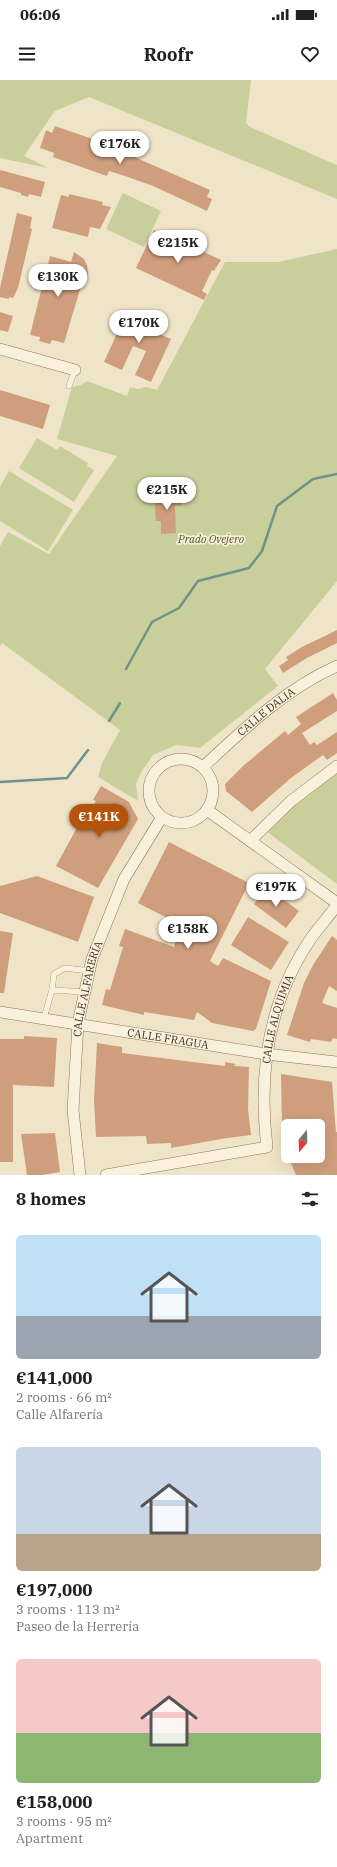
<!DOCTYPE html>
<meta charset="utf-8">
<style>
:root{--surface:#fff;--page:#f6f6f6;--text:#202124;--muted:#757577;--accent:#b45309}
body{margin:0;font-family:"IBM Plex Serif",serif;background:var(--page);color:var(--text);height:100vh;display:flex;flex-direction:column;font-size:15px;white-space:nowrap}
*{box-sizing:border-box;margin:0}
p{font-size:13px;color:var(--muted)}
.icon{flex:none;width:22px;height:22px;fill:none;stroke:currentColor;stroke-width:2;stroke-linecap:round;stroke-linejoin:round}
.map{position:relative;height:1095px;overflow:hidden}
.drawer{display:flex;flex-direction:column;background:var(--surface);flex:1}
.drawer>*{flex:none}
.needle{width:26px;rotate:199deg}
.tools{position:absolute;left:281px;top:1039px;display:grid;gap:8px}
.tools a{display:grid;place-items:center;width:44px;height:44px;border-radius:6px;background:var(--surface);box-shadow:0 4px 16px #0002;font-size:20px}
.price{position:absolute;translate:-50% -34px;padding:0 9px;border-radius:14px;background:#fff;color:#222;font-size:13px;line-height:26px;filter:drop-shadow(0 1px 2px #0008)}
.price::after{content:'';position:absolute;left:50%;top:24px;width:12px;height:9px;margin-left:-6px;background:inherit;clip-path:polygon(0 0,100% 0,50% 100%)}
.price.on{background:var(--accent);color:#fff}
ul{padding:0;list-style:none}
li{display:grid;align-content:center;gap:8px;height:212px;padding:0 16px}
li span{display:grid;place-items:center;height:124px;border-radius:6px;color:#555}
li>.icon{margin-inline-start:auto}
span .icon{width:72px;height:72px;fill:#fffc;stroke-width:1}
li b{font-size:17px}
h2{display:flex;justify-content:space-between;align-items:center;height:48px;padding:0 16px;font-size:17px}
.status{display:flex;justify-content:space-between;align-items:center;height:28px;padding:0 20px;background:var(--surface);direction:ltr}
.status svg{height:11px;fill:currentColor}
header{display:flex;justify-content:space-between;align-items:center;height:52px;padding:0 16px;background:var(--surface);font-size:18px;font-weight:800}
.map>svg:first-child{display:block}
.green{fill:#c9cf9b}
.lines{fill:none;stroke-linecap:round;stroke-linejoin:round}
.stream{stroke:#6f938a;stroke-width:2.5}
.building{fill:#cf9f7d}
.lane-casing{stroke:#8d765c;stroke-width:6}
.street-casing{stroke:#8d765c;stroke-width:12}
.lane{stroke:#faf1dc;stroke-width:5.5}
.street{stroke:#faf1dc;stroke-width:11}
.labels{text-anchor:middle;stroke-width:3.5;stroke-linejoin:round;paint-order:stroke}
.park-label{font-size:11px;font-style:italic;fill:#4d5a26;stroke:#f7eed8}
.street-label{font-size:11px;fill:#3d2e20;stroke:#f7eed8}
</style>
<div class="status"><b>06:06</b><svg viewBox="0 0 49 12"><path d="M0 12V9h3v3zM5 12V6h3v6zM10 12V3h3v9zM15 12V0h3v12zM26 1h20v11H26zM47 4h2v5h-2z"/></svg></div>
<header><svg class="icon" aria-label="menu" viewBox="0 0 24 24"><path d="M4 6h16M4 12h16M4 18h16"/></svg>Roofr<svg class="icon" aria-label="heart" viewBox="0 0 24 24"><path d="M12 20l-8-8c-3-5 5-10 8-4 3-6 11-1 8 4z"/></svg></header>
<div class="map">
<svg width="337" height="1095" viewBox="0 0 337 1095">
<rect width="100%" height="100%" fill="#f0e4c8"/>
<g class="green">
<path d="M0 0H251L246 43 250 47 337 85V119L89 17 55 31 24 76 48 88 0 78Z"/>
<path d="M123 113 161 131 144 167 106 149Z"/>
<path d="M337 169V501L265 589 278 606 200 668 176 665 153 675 142 691 136 704 138 721 98 697 102 683 120 650 2 563 0 566V466L8 452 49 474 117 376 57 359 72 307 81 305 87 301 127 316 130 307 138 309 146 307 157 310 225 182H278Z"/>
<path d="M37 358 57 370 60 366 88 383 87 386 94 390 74 422 19 388Z"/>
<path d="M9 391 73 430 48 471 0 441V407Z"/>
<path d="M337 693V804L266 751 284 733Z"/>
</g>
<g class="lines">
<g class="stream">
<path d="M126 589 152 542 179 528 198 501 249 488 262 471 277 426 313 399 337 394"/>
<path d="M109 641 120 623"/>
<path d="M0 702 67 698 88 670"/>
</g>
</g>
<g class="building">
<path d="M55 46 133 73 132 76 210 110 207 117 212 119 207 131 153 106 125 96 109 91 107 96 53 77 54 73 40 68 46 50 52 53Z"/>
<path d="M0 90 45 102 41 117 29 114 28 117 21 115V113L0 107Z"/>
<path d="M69 114 103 122 102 125 111 127 100 149 90 147 88 157 52 148 61 115 69 117Z"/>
<path d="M17 133 32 137 30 148 32 149 18 208 13 218 9 217V219L0 217V208Z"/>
<path d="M154 150 158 152 159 151 221 180 214 191 212 190 202 211 207 214 204 220 136 188Z"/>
<path d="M74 172 84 179 87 185 88 193 87 197 84 196 64 263 52 260 50 264 39 261 40 257 30 255 44 199 40 191 47 189 50 176 71 182Z"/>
<path d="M0 232 13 236 8 252 0 250Z"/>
<path d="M149 232 163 240 157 253 171 259 151 302 135 295 146 271 133 266 122 290 104 282 119 249 116 247 123 233 137 239 139 237 144 239 147 233Z"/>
<path d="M0 310 50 325 43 349 0 336Z"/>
<path d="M180 412 182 425 175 426 176 453 161 454V441H156L154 414Z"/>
<path d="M337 550V563L307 578 283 593 279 586 288 580 286 577 302 567Z"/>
<path d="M333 613 337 620V631L302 653 310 665 314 662 317 665 337 652V673L327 680 323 675 291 698 252 732 226 711 225 704 243 686 285 651 288 655 301 644 296 637Z"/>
<path d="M101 706 129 722 138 739 98 808 56 786 80 742 83 743 96 721 93 720Z"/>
<path d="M169 762 249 803 210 881 218 886 223 878 271 901 256 949 253 951 212 943 197 932 194 940 144 932V935L102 925 106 909 110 910 123 867 119 866 125 849 174 867 181 845 138 823Z"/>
<path d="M37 796 94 817 78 862 0 833V806Z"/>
<path d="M267 807 299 831 286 848 254 824Z"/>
<path d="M248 837 289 862 271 890 231 865Z"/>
<path d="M0 851 13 853 4 913H0Z"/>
<path d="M332 856 337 860V911L329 906 322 923 337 928V959L333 958 331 962 311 959 310 962 287 955 304 903 313 885Z"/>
<path d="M24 956 57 958 54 1007 13 1005V1082H0V959H24Z"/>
<path d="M97 963 122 967V973L225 986V982L236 984 234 986 249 987 248 1029 251 1055 227 1058 171 1068V1063L147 1064 146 1056 96 1057 94 1019Z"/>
<path d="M281 994 332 1002 336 1052H337V1095H296L290 1081 296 1079 295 1076H318V1044L302 1046H282Z"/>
<path d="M55 1053 60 1092 42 1095H27L21 1054Z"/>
</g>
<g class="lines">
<defs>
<g id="lane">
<path d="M69 306 75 290"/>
<path d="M52 910 54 894 65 888 90 891"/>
<path d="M44 938 52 910 85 912"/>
</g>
<g id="street">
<path d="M0 269 75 290"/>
<circle cx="181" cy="711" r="32"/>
<path id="s1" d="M203 687C244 649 285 609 337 586"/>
<path d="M207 730 337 823"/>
<path d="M250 761 291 721 337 686"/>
<path id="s2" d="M0 932 266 974 337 982"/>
<path id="s3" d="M80 1095 73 1030 78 943 92 879 124 799 162 737"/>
<path id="s4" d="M106 1095 267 1067C258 993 269 919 312 857 320 846 329 836 337 825"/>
</g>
</defs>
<use href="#lane" class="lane-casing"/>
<use href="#street" class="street-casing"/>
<use href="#lane" class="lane"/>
<use href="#street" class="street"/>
</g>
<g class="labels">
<g class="park-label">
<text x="211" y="463">Prado Ovejero</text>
</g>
<g class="street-label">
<text dy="4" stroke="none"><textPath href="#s1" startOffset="84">CALLE DALIA</textPath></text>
<text dy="4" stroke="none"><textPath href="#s3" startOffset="188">CALLE ALFARERÍA</textPath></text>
<text dy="4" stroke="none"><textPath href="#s4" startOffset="293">CALLE ALQUIMIA</textPath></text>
<text dy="4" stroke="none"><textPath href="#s2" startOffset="170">CALLE FRAGUA</textPath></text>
</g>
</g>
</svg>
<div class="tools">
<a><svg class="needle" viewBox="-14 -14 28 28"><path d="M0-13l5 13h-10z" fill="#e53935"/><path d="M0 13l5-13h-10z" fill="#757577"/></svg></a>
</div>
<b class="price" style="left:120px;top:85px">€176K</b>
<b class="price" style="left:178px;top:184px">€215K</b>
<b class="price" style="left:58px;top:218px">€130K</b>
<b class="price" style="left:139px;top:264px">€170K</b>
<b class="price" style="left:167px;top:431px">€215K</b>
<b class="price on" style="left:99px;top:758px">€141K</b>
<b class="price" style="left:276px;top:828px">€197K</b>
<b class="price" style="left:188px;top:870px">€158K</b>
</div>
<section class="drawer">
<h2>8 homes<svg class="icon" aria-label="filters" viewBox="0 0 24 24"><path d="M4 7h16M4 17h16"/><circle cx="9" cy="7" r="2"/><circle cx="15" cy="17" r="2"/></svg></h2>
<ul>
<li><span style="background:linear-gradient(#bfe0f5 65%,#9aa5b1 0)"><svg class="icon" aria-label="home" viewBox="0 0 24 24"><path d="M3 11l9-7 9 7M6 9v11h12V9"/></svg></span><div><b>€141,000</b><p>2 rooms · 66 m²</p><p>Calle Alfarería</p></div></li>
<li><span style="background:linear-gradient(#c9d6e8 70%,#b9a48a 0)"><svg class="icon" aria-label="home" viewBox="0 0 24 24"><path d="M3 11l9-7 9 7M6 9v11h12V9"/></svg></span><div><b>€197,000</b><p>3 rooms · 113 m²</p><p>Paseo de la Herrería</p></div></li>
<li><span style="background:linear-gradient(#f6c9c9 60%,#8fb573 0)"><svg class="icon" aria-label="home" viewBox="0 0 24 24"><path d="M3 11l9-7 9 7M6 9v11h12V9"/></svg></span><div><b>€158,000</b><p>3 rooms · 95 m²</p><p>Apartment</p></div></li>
</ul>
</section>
